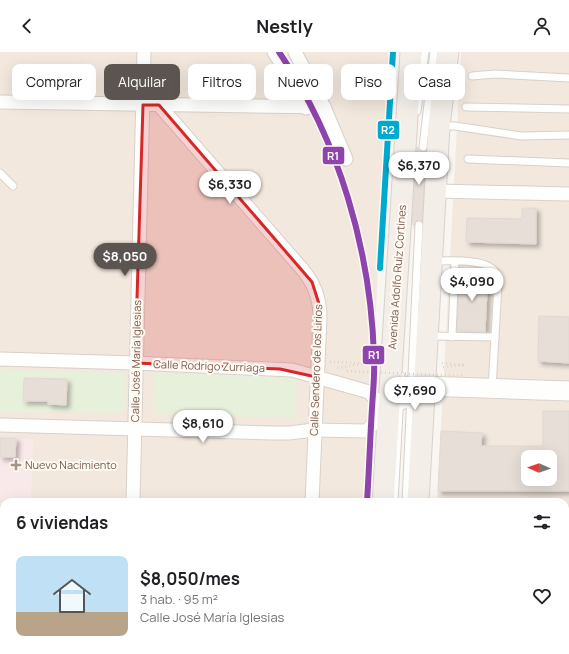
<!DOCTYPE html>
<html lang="es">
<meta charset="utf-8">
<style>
:root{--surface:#fff;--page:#f6f6f6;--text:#202124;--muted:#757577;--accent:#5c5450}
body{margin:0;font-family:Manrope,sans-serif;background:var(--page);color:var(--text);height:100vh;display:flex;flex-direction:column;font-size:15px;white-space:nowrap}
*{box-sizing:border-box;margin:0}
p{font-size:13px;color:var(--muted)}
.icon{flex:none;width:22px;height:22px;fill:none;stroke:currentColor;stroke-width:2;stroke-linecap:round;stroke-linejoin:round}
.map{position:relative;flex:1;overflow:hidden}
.drawer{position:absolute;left:0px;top:446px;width:569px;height:156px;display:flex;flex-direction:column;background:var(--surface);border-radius:12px 12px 0 0;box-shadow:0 4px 16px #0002}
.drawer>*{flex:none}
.top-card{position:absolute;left:12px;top:12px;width:545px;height:36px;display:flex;gap:8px}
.needle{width:26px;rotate:272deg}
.controls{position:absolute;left:521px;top:398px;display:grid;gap:8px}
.controls a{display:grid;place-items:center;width:36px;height:36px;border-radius:8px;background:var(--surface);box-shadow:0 4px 16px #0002;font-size:20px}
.price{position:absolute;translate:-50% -34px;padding:0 9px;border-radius:14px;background:#fff;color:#222;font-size:13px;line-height:26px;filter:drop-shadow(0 1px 2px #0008)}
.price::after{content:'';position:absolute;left:50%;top:24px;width:12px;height:9px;margin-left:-6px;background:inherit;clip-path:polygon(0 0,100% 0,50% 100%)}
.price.selected{background:var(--accent);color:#fff}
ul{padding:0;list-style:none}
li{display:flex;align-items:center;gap:12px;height:100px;padding:0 16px}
li span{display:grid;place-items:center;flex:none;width:112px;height:80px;border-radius:8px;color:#555}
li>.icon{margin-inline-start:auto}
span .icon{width:48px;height:48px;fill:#fffc;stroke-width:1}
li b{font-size:17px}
h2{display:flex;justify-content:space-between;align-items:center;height:48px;padding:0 16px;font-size:17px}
.tag{padding:0 14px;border-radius:8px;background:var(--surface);box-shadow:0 4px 16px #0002;font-size:14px;line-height:36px}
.tag.selected{background:var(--accent);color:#fff}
header{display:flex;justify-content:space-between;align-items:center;height:52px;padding:0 16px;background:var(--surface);font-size:18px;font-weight:700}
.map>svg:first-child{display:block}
.residential{fill:#f2e8de;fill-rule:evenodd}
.medical{fill:#fae9e9}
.green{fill:#e7f0db}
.building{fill:#e6ded7;stroke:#e2d8d2;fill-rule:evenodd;filter:url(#shadow)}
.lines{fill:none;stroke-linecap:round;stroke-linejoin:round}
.lane-casing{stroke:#d7d1cb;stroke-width:9}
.street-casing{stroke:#d7d1cb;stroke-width:15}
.secondary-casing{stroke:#d9d2cb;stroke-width:21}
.primary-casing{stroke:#dad1cc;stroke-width:23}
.path{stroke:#dcd5d0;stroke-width:2.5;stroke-dasharray:1 3;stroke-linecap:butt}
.lane{stroke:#fefefd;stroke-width:7}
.street{stroke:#fefefd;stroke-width:13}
.secondary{stroke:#fefefd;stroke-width:19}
.primary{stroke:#f3eee8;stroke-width:21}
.path-bridge{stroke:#dcd5d0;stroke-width:2.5;stroke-dasharray:1 3;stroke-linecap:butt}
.rail-1-casing{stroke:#fffaf3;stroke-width:9}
.rail-2-casing{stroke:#fffaf3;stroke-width:9}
.rail-1{stroke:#8e44ad;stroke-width:6}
.rail-2{stroke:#00a9ce;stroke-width:6}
.marked{fill:#d62828;fill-opacity:0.2;stroke:#d62828;stroke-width:3;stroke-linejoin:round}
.poi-dot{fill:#a69286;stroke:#fffaf3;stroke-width:1.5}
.labels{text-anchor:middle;stroke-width:4;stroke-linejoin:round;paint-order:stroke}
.street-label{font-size:11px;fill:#7a5c4d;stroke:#fffaf3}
.poi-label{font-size:11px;fill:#7a5c4d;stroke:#fffaf3;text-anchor:start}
.line-badge{stroke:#fffaf3;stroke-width:1.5}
.badge-label{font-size:11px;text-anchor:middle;font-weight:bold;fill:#fff}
</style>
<header><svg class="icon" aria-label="back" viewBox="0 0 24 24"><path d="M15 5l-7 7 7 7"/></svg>Nestly<svg class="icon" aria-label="person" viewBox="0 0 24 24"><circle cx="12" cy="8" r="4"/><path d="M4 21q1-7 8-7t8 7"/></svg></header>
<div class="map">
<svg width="569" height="602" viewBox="0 0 569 602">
<defs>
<filter id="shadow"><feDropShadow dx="3.5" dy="3.5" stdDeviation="2" flood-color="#0004"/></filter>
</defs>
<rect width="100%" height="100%" fill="#f9f5f0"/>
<g class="residential">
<path d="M0 0H394L381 157 366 450H4V598H359V602H0Z"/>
<path d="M461 0H569V602H428V598H565V450H437ZM528 405H550V427H528Z"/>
</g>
<path class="medical" d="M0 386 33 387 31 450H4V471H0Z"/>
<g class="green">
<path d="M0 318 126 321 124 361 0 359Z"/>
<path d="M154 321 297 325 294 366 153 362Z"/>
</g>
<g class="building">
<path d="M417 95 420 99H426L422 169 417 168 414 173 412 172Z"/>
<path d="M522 156H536V192L466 190 467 166 522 167Z"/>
<path d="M460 220 488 221 485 280 457 279Z"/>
<path d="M539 264 569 265V311L538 309Z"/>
<path d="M24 326 67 327 66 353 48 352V349H23Z"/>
<path d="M543 359H569V439H438L441 379 482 381 481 394H543ZM528 405H550V427H528Z"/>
<path d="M0 386H16L15 405H0Z"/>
</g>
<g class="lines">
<defs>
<g id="lane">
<path d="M472 24 495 22 569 26"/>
<path d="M466 55 569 57"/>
<path d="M417 59 425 0"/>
<path d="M441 74H455L521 84 569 83"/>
<path d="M423 95 434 0"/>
<path d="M468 107 569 111"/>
<path d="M0 121 13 134"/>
<path d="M434 209C448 209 489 206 496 221 498 225 498 229 498 233L492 336"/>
<path d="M429 284 495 285"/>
<path d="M452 285 455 209"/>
<path d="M394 450 401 324"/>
<path d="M406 450 419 173"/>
<path d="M386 602V598"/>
<path d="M397 602V598"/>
</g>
<g id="street">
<path d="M274 0 291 27 306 56"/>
<path d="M295 0 324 55 346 107"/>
<path d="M0 50 324 55"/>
<path d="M159 53 303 218C315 233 320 247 320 266L312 450"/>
<path d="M436 139 569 142"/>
<path d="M0 307 135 311 292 318 369 340 384 357"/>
<path d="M0 373 272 381H289L314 378 367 379 389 353"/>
<path d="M133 450 144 0"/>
<path d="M565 538H569"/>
<path d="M0 581 4 582"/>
<path d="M129 602V598"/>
<path d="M307 602V598"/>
</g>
<path id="secondary" d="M389 353 412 343 424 334 569 339"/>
<g id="primary">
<path d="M383 450 411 0"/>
<path d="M418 450 439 74 448 0"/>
<path d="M375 602V598"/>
<path d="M410 602V598"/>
</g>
</defs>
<use href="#lane" class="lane-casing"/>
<use href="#street" class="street-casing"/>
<use href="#secondary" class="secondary-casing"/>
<use href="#primary" class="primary-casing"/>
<g class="path">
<path d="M330 310 368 311 337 316"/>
<path d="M442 311 465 313 443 315"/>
<path d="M347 319 369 320"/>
</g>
<use href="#lane" class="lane"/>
<use href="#street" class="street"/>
<use href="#secondary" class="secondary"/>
<use href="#primary" class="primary"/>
<path class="path-bridge" d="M369 320 465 324"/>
<defs>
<path id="rail-1" d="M279 0C339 88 371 199 374 305 375 322 373 339 372 356 370 388 369 419 367 450"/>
<path id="rail-2" d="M380 216 393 0"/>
</defs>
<use href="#rail-1" class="rail-1-casing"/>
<use href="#rail-2" class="rail-2-casing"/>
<use href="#rail-1" class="rail-1"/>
<use href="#rail-2" class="rail-2"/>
</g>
<path class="marked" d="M143 53H159L312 230 320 255 316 325 280 317 135 311Z"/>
<path class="poi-dot" d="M14 407h4v4h4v4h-4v4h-4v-4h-4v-4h4z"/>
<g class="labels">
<g class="street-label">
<text transform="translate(397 225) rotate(-86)" y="4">Avenida Adolfo Ruíz Cortines</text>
<text transform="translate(136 309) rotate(-89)" y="4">Calle José María Iglesias</text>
<text transform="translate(209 314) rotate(2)" y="4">Calle Rodrigo Zurriaga</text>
<text transform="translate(316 318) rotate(-88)" y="4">Calle Sendero de los Lirios</text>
</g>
<g class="poi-label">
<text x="25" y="417">Nuevo Nacimiento</text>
</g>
</g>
<g class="line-badge">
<rect x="377" y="68" width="23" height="20" rx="4" fill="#00a9ce"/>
<rect x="322" y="94" width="23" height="19" rx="4" fill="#8e44ad"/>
<rect x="362" y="293" width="23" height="20" rx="4" fill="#8e44ad"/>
</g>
<g class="badge-label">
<text x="388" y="82">R2</text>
<text x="333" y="108">R1</text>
<text x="374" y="307">R1</text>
</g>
</svg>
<div class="controls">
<a><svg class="needle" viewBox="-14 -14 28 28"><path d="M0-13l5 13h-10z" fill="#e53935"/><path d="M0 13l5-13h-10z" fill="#757577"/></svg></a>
</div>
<b class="price" style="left:419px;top:134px">$6,370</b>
<b class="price" style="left:230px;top:153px">$6,330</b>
<b class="price selected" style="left:125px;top:225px">$8,050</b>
<b class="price" style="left:472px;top:250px">$4,090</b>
<b class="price" style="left:415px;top:359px">$7,690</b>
<b class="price" style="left:203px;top:392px">$8,610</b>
<div class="top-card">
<a class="tag">Comprar</a>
<a class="tag selected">Alquilar</a>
<a class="tag">Filtros</a>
<a class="tag">Nuevo</a>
<a class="tag">Piso</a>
<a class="tag">Casa</a>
</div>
<section class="drawer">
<h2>6 viviendas<svg class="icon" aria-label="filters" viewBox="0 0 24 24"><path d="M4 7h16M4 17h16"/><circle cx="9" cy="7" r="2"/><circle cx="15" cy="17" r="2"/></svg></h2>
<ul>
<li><span style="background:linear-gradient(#bfe0f5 70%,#b9a48a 0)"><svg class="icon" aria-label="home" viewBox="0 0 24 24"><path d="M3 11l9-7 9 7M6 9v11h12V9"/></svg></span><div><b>$8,050/mes</b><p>3 hab. · 95 m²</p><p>Calle José María Iglesias</p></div><svg class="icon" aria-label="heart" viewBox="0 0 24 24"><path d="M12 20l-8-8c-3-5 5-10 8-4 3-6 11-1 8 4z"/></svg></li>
</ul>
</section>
</div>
